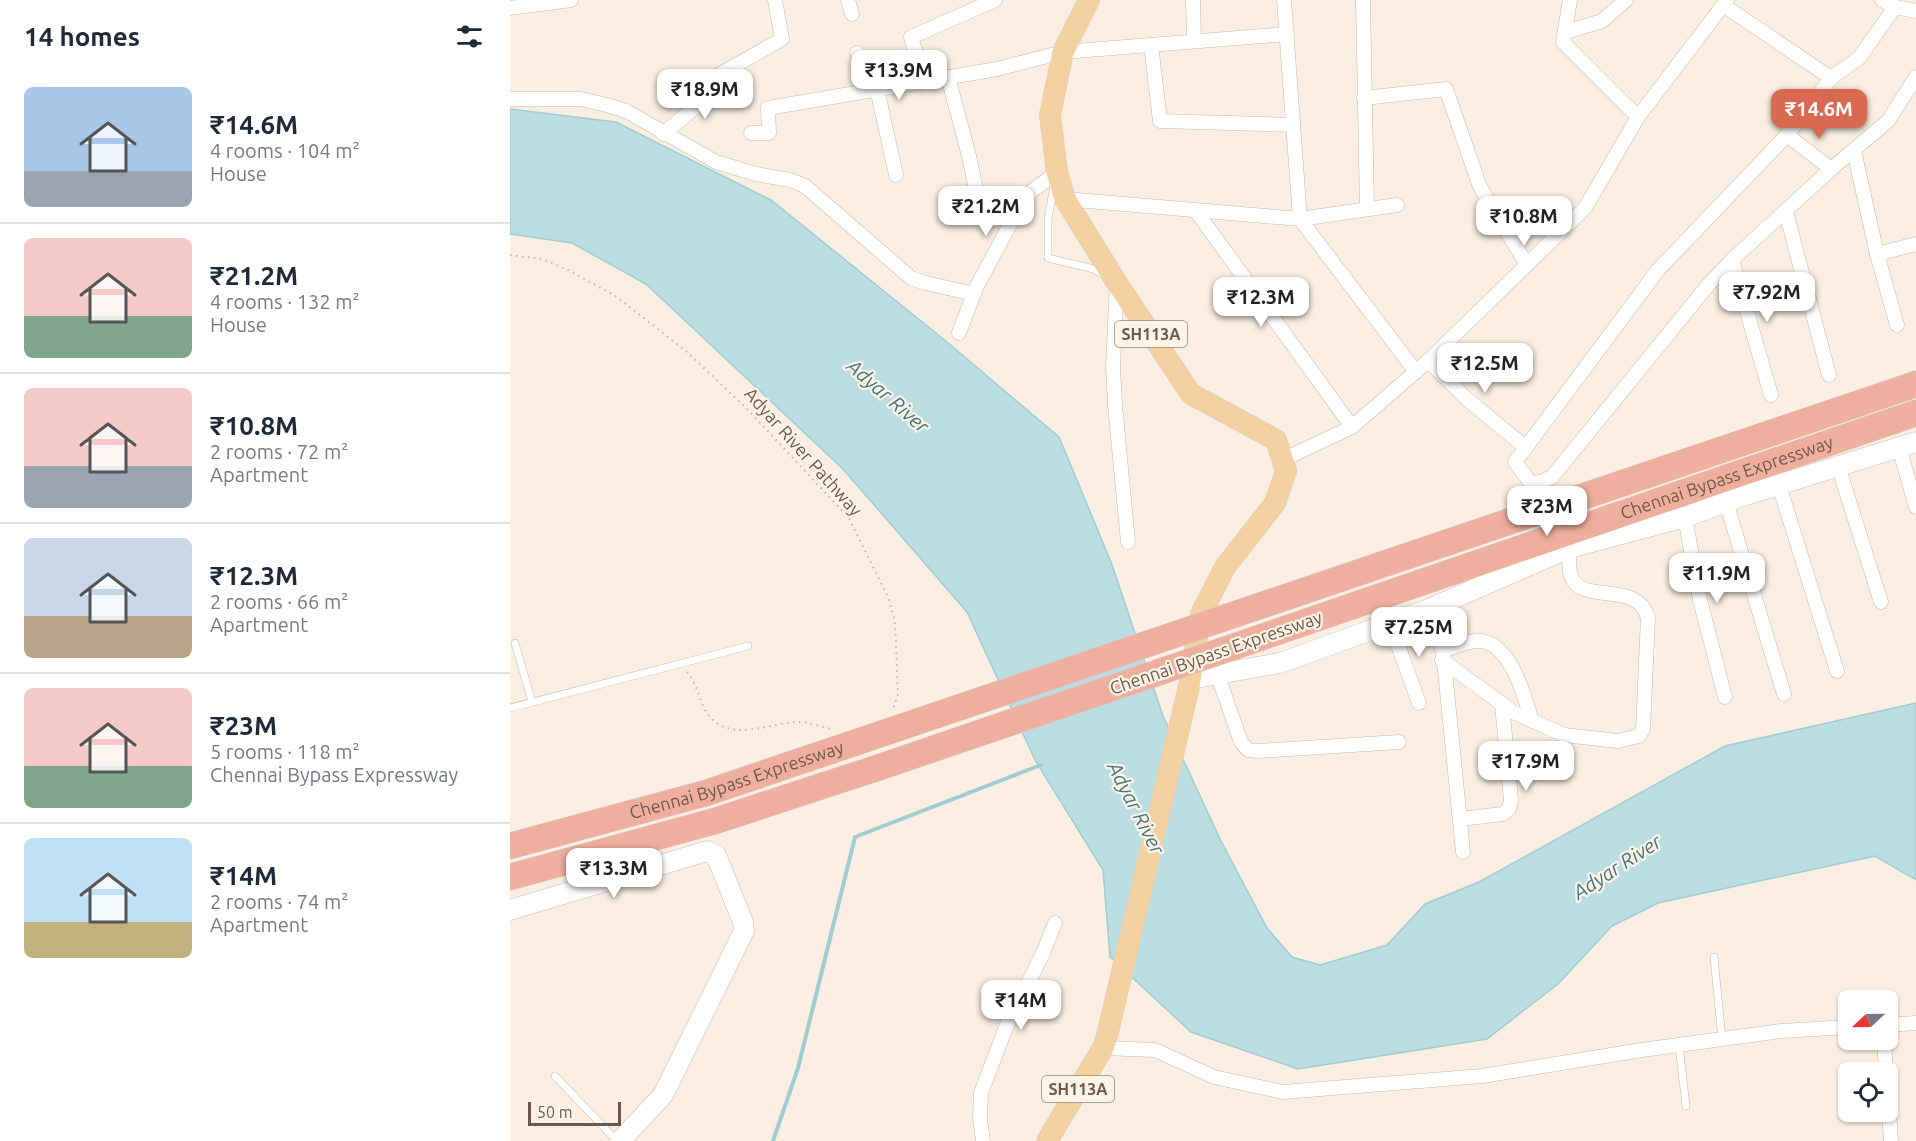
<!DOCTYPE html>
<meta charset="utf-8">
<style>
:root{--surface:#fff;--page:#f6f6f7;--text:#1f2937;--muted:#747a83;--line:#e0e1e3;--accent:#da6952}
body{margin:0;font-family:Ubuntu,sans-serif;background:var(--page);color:var(--text);height:100vh;display:flex;flex-direction:column;font-size:22px;white-space:nowrap}
*{box-sizing:border-box;margin:0}
p{font-size:20px;color:var(--muted)}
.icon{flex:none;width:33px;height:33px;fill:none;stroke:currentColor;stroke-width:2;stroke-linecap:round;stroke-linejoin:round}
.map{position:relative;flex:1;overflow:hidden}
.drawer{display:flex;flex-direction:column;background:var(--surface);width:510px}
.drawer>*{flex:none}
.needle{width:39px;rotate:248deg}
.tools{position:absolute;left:1328px;top:990px;display:grid;gap:12px}
.tools a{display:grid;place-items:center;width:60px;height:60px;border-radius:9px;background:var(--surface);box-shadow:0 2px 4px #0004;font-size:30px}
.scale{position:absolute;left:18px;bottom:15px;width:93px;box-sizing:border-box;padding-left:6px;border:3px solid #6f564b;border-top:0;font-size:16px;line-height:21px;white-space:nowrap;color:#6f564b;-webkit-text-stroke:4px #fdf4e8;paint-order:stroke}
.price{position:absolute;translate:-50% -51px;padding:0 14px;border-radius:12px;background:#fff;color:#222;font-size:20px;line-height:39px;filter:drop-shadow(0 2px 3px #0008)}
.price::after{content:'';position:absolute;left:50%;top:36px;width:18px;height:14px;margin-left:-9px;background:inherit;clip-path:polygon(0 0,100% 0,50% 100%)}
.price.active{background:var(--accent);color:#fff}
ul{padding:0;list-style:none}
li{display:flex;align-items:center;gap:18px;height:150px;padding:0 24px}
li+li{border-top:2px solid var(--line)}
li span{display:grid;place-items:center;flex:none;width:168px;height:120px;border-radius:9px;color:#555}
li>.icon{margin-inline-start:auto}
span .icon{width:72px;height:72px;fill:#fffc;stroke-width:1}
li b{font-size:26px}
h2{display:flex;justify-content:space-between;align-items:center;height:72px;padding:0 24px;font-size:26px}
main{display:flex;flex:1;min-height:0}
.map>svg:first-child{display:block}
.water{fill:#b9dde1;stroke:#a0cdd2;stroke-width:1.5}
.lines{fill:none;stroke-linecap:round;stroke-linejoin:round}
.stream{stroke:#a0cdd2;stroke-width:4}
.lane-casing{stroke:#c9b7aa;stroke-width:8}
.street-casing{stroke:#c9b7aa;stroke-width:15}
.secondary-casing{stroke:#ceb9ab;stroke-width:21}
.primary-casing{stroke:#d7d0cd;stroke-width:22}
.highway-casing{stroke:#d7d0cd;stroke-width:27}
.path{stroke:#d1b1a0;stroke-width:2;stroke-dasharray:1.5 4.5;stroke-linecap:butt}
.lane{stroke:#fff;stroke-width:7}
.street{stroke:#fff;stroke-width:14}
.secondary{stroke:#fff;stroke-width:20}
.primary{stroke:#f3d0a0;stroke-width:21}
.highway{stroke:#efaf9e;stroke-width:26}
.highway-bridge-casing{stroke:#d7d0cd;stroke-width:27;stroke-linecap:butt}
.highway-bridge{stroke:#efaf9e;stroke-width:26}
.labels{text-anchor:middle;stroke-width:4.5;stroke-linejoin:round;paint-order:stroke}
.shield{fill:#fdf4e8;stroke:#9a857a;stroke-width:1.5}
.shield-label{font-size:16px;font-weight:bold;fill:#6f564b}
.street-label{font-size:18px;fill:#6f564b;stroke:#fdf4e8}
.water-label{font-size:20px;font-style:italic;fill:#44747a;stroke:#fdf4e8}
</style>
<main>
<section class="drawer">
<h2>14 homes<svg class="icon" aria-label="filters" viewBox="0 0 24 24"><path d="M4 7h16M4 17h16"/><circle cx="9" cy="7" r="2"/><circle cx="15" cy="17" r="2"/></svg></h2>
<ul>
<li><span style="background:linear-gradient(#a9c7e8 70%,#9aa5b1 0)"><svg class="icon" aria-label="home" viewBox="0 0 24 24"><path d="M3 11l9-7 9 7M6 9v11h12V9"/></svg></span><div><b>₹14.6M</b><p>4 rooms · 104 m²</p><p>House</p></div></li>
<li><span style="background:linear-gradient(#f6c9c9 65%,#7fa58c 0)"><svg class="icon" aria-label="home" viewBox="0 0 24 24"><path d="M3 11l9-7 9 7M6 9v11h12V9"/></svg></span><div><b>₹21.2M</b><p>4 rooms · 132 m²</p><p>House</p></div></li>
<li><span style="background:linear-gradient(#f6c9c9 65%,#9aa5b1 0)"><svg class="icon" aria-label="home" viewBox="0 0 24 24"><path d="M3 11l9-7 9 7M6 9v11h12V9"/></svg></span><div><b>₹10.8M</b><p>2 rooms · 72 m²</p><p>Apartment</p></div></li>
<li><span style="background:linear-gradient(#c9d6e8 65%,#b9a48a 0)"><svg class="icon" aria-label="home" viewBox="0 0 24 24"><path d="M3 11l9-7 9 7M6 9v11h12V9"/></svg></span><div><b>₹12.3M</b><p>2 rooms · 66 m²</p><p>Apartment</p></div></li>
<li><span style="background:linear-gradient(#f6c9c9 65%,#7fa58c 0)"><svg class="icon" aria-label="home" viewBox="0 0 24 24"><path d="M3 11l9-7 9 7M6 9v11h12V9"/></svg></span><div><b>₹23M</b><p>5 rooms · 118 m²</p><p>Chennai Bypass Expressway</p></div></li>
<li><span style="background:linear-gradient(#bfe0f5 70%,#c2b280 0)"><svg class="icon" aria-label="home" viewBox="0 0 24 24"><path d="M3 11l9-7 9 7M6 9v11h12V9"/></svg></span><div><b>₹14M</b><p>2 rooms · 74 m²</p><p>Apartment</p></div></li>
</ul>
</section>
<div class="map">
<svg width="1406" height="1141" viewBox="0 0 1406 1141">
<rect width="100%" height="100%" fill="#faefe2"/>
<path class="water" d="M0 109 106 122 261 200 437 342 549 437 601 562 653 716 711 841 757 928 782 957 810 965 877 945 915 904 969 882 1215 746 1406 703V880L1365 856 1148 903 1102 926 1048 984 977 1039 788 1069 681 1032 600 957 593 870 525 760 457 612 333 469 136 284 62 243 0 234Z"/>
<g class="lines">
<path class="stream" d="M263 1141 288 1068 345 837 531 765"/>
<defs>
<g id="lane">
<path d="M544 186 538 219V258L580 268 596 275"/>
<path d="M5 643 22 702"/>
<path d="M0 708 238 646"/>
<path d="M1204 957 1212 1039"/>
<path d="M1169 1045 1176 1106"/>
<path d="M45 1076 107 1141"/>
</g>
<g id="street">
<path d="M338 0 342 14"/>
<path d="M683 0 684 41"/>
<path d="M774 0 790 219 906 372"/>
<path d="M853 0 857 209"/>
<path d="M1060 0 1053 42 1128 117"/>
<path d="M1372 0 1385 7"/>
<path d="M1213 5 1321 78"/>
<path d="M0 8 61 0"/>
<path d="M1406 11 1385 7 1349 58 1321 78 1277 135 1148 270 1005 462 1020 482 1027 483 1042 477 1199 284 1222 260 1321 169 1378 121 1406 77"/>
<path d="M1056 32 1092 21 1116 0"/>
<path d="M641 45 650 121 783 125"/>
<path d="M347 53 361 90"/>
<path d="M438 77 459 156 472 218"/>
<path d="M414 81 401 37 485 0"/>
<path d="M367 89 386 175"/>
<path d="M854 98 936 89 970 187 1017 265"/>
<path d="M0 99H71L97 105 116 111 206 162 246 174 280 180 295 186 401 278 416 283 464 294"/>
<path d="M241 133H259L258 108 487 69 553 52 777 34"/>
<path d="M153 134 189 104 184 89 272 39 265 0"/>
<path d="M1277 135 1321 169"/>
<path d="M1344 151 1367 254 1387 325"/>
<path d="M555 199 790 219 887 205"/>
<path d="M686 211 842 427"/>
<path d="M1276 212 1319 375"/>
<path d="M1367 254 1406 244"/>
<path d="M1222 260 1261 395"/>
<path d="M607 283 603 367 605 405 618 542"/>
<path d="M449 333 466 288 511 204 522 191 547 172"/>
<path d="M918 361 958 400 1015 447"/>
<path d="M1389 447 1406 507"/>
<path d="M772 460 842 427 918 361 1075 208 1128 117 1217 0"/>
<path d="M1328 466 1371 602"/>
<path d="M1269 485 1327 671"/>
<path d="M1216 502 1274 694"/>
<path d="M1175 517 1190 600 1215 697"/>
<path d="M919 609 933 651 953 852"/>
<path d="M880 623 909 703"/>
<path d="M933 651C944 647 958 640 970 641 1001 643 1014 696 1022 720"/>
<path d="M932 660 1003 712 1054 735 1108 741 1129 736 1133 729 1138 618C1128 579 1072 606 1061 576 1058 569 1060 556 1059 548"/>
<path d="M708 676 731 742 738 750 748 751 889 742"/>
<path d="M950 819 993 814 999 809 1001 800 992 704"/>
<path d="M1377 1025 1406 1023"/>
<path d="M1374 1040 1376 1072"/>
<path d="M593 1048 645 1050 704 1077 773 1092 972 1076 1132 1050 1271 1031 1338 1027"/>
<path d="M1377 1081 1381 1141"/>
<path d="M473 1141 470 1119 471 1093 496 1027 533 953 545 923"/>
</g>
<g id="secondary">
<path d="M680 679 770 663 919 609 1059 548 1175 517 1233 496 1406 442"/>
<path d="M0 910 197 851 206 855 233 922 234 931 153 1095 110 1141"/>
</g>
<path id="primary" d="M537 1141 593 1048 597 1036 679 686 691 614 715 567 765 503 776 471 766 440 681 394 607 283 555 199 547 172 540 115 553 52 579 0"/>
<g id="highway">
<path d="M714 618 1406 384"/>
<path id="s1" d="M723 647 1406 413"/>
<path id="s2" d="M0 846 196 793 353 740"/>
<path d="M0 877 205 821 364 769"/>
</g>
</defs>
<use href="#lane" class="lane-casing"/>
<use href="#street" class="street-casing"/>
<use href="#secondary" class="secondary-casing"/>
<use href="#primary" class="primary-casing"/>
<use href="#highway" class="highway-casing"/>
<g class="path">
<path d="M0 255 32 259 60 271 107 297 177 352 235 407 339 518 378 597 385 621 388 694 383 709"/>
<path d="M177 672C189 685 189 705 200 717 222 742 260 723 288 722 299 721 311 728 324 729"/>
</g>
<use href="#lane" class="lane"/>
<use href="#street" class="street"/>
<use href="#secondary" class="secondary"/>
<use href="#primary" class="primary"/>
<use href="#highway" class="highway"/>
<defs>
<g id="highway-bridge">
<path d="M353 740 714 618"/>
<path d="M364 769 723 647"/>
</g>
</defs>
<use href="#highway-bridge" class="highway-bridge-casing"/>
<use href="#highway-bridge" class="highway-bridge"/>
</g>
<g class="labels">
<g class="shield">
<rect x="605" y="321" width="72" height="26" rx="4.5"/>
<rect x="532" y="1076" width="72" height="26" rx="4.5"/>
</g>
<g class="shield-label">
<text x="641" y="340">SH113A</text>
<text x="568" y="1095">SH113A</text>
</g>
<g class="street-label">
<text transform="translate(293 452) rotate(48)" y="6">Adyar River Pathway</text>
<text dy="6" stroke="none"><textPath href="#s1" startOffset="522">Chennai Bypass Expressway</textPath></text>
<text transform="translate(706 653) rotate(-19)" y="6">Chennai Bypass Expressway</text>
<text dy="6" stroke="none"><textPath href="#s2" startOffset="236">Chennai Bypass Expressway</textPath></text>
</g>
<g class="water-label">
<text transform="translate(378 396) rotate(41)" y="7">Adyar River</text>
<text transform="translate(626 808) rotate(63)" y="7">Adyar River</text>
<text transform="translate(1107 867) rotate(-33)" y="7">Adyar River</text>
</g>
</g>
</svg>
<div class="tools">
<a><svg class="needle" viewBox="-14 -14 28 28"><path d="M0-13l5 13h-10z" fill="#e53935"/><path d="M0 13l5-13h-10z" fill="#747a83"/></svg></a>
<a><svg class="icon" aria-label="locate" viewBox="0 0 24 24"><circle cx="12" cy="12" r="6"/><path d="M12 2v4M12 18v4M2 12h4M18 12h4"/></svg></a>
</div>
<div class="scale">50 m</div>
<b class="price" style="left:389px;top:101px">₹13.9M</b>
<b class="price" style="left:195px;top:120px">₹18.9M</b>
<b class="price active" style="left:1309px;top:140px">₹14.6M</b>
<b class="price" style="left:476px;top:237px">₹21.2M</b>
<b class="price" style="left:1014px;top:247px">₹10.8M</b>
<b class="price" style="left:1257px;top:323px">₹7.92M</b>
<b class="price" style="left:751px;top:328px">₹12.3M</b>
<b class="price" style="left:975px;top:394px">₹12.5M</b>
<b class="price" style="left:1037px;top:537px">₹23M</b>
<b class="price" style="left:1207px;top:604px">₹11.9M</b>
<b class="price" style="left:909px;top:658px">₹7.25M</b>
<b class="price" style="left:1016px;top:792px">₹17.9M</b>
<b class="price" style="left:104px;top:899px">₹13.3M</b>
<b class="price" style="left:511px;top:1031px">₹14M</b>
</div>
</main>
